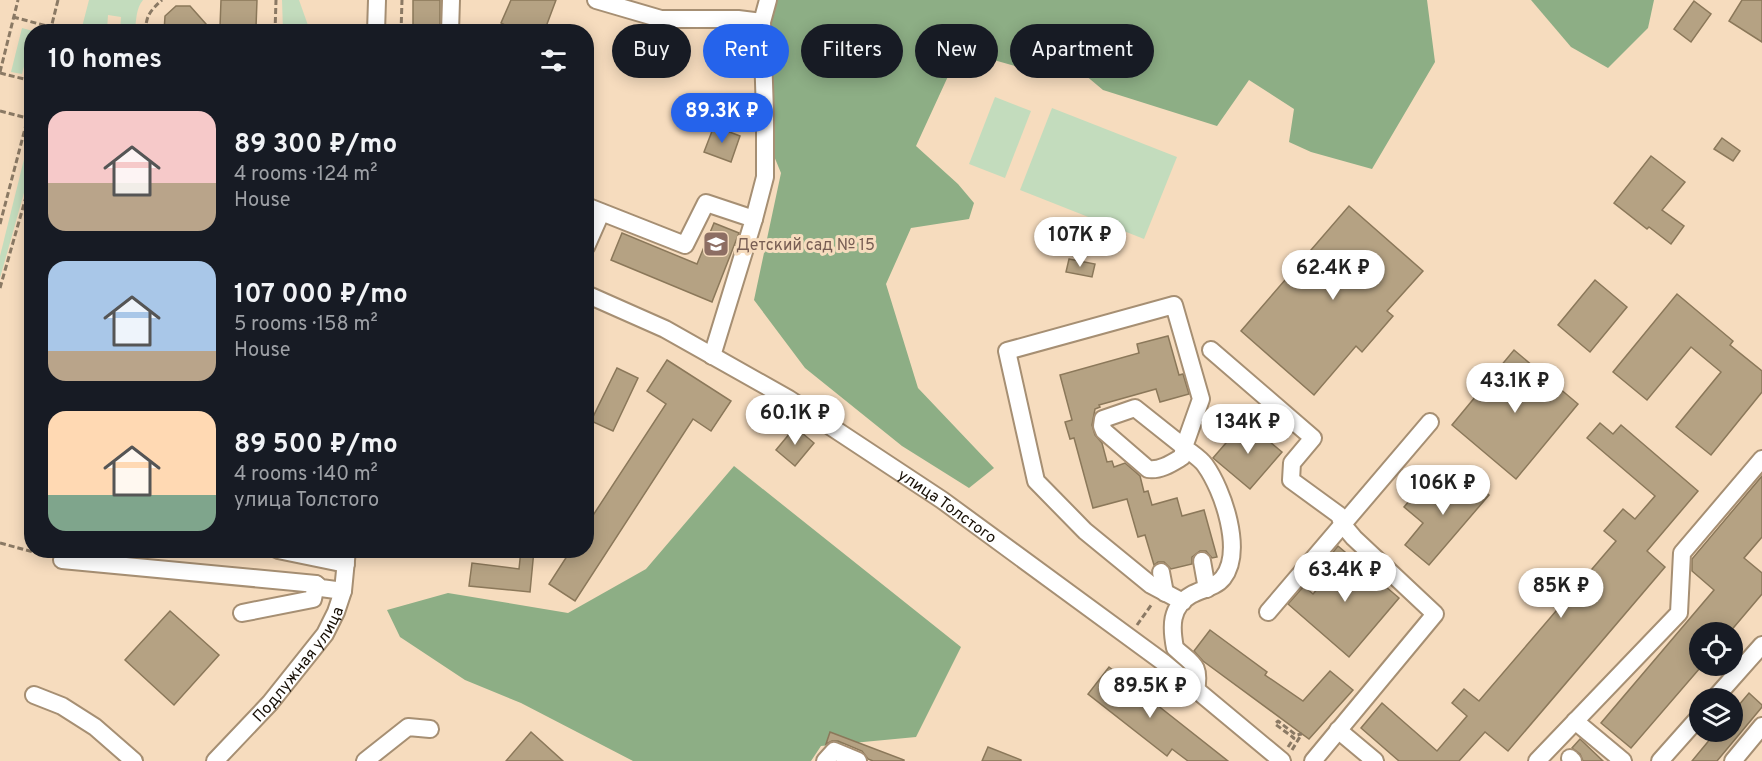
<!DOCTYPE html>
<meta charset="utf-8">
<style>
:root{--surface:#171b24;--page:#242831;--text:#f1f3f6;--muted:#9ea1a6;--accent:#2563eb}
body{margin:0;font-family:Overpass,sans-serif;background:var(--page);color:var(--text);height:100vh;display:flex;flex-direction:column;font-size:22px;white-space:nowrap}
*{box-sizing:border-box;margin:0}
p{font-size:20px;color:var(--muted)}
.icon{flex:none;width:33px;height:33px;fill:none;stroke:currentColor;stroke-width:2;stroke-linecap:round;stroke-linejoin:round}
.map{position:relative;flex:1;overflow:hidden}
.details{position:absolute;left:24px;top:24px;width:570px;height:534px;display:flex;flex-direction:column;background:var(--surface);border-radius:24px;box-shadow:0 3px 15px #0003}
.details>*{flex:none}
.top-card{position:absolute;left:612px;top:24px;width:570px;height:54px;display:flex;gap:12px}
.buttons{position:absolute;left:1689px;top:622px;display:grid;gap:12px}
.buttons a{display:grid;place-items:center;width:54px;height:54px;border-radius:50%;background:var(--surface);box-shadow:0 3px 15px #0003;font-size:30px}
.price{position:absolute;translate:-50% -51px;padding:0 14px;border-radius:21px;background:#fff;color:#222;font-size:20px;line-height:39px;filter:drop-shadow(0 2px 3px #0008)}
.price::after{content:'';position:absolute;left:50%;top:36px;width:18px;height:14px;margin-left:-9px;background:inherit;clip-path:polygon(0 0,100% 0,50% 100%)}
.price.selected{background:var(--accent);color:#fff}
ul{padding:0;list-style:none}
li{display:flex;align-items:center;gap:18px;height:150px;padding:0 24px}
li span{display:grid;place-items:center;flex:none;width:168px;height:120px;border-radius:18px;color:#555}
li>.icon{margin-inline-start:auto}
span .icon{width:72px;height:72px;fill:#fffc;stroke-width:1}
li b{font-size:26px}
h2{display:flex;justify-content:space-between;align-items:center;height:72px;padding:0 24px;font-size:26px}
.chip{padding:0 21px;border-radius:27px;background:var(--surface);box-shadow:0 3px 15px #0003;font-size:21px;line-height:54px}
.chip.selected{background:var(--accent);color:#fff}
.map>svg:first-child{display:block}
.green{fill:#c3dcbd}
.forest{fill:#8dae85}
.building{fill:#b5a283;stroke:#8b785a;stroke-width:1.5}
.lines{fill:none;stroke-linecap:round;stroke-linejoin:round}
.minor-casing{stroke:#a68f73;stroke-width:20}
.path{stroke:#8a7964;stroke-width:3;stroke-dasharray:6 3;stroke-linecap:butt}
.minor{stroke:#fff;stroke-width:16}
.labels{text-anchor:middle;stroke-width:6;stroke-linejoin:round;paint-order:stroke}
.education-label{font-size:16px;fill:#785e54;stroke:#f6dcbe;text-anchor:start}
.street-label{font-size:16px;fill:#170f05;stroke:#f6dcbe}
</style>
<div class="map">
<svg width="1762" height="761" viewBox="0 0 1762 761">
<rect width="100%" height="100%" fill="#f6dcbe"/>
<g class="green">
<path d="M89 0H143C136 8 136 21 135 31H120L121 17 108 15 107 30 119 31H83L82 27Z"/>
<path d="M282 0H299L310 31H283Z"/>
<path d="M22 28 33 31 22 74 11 72Z"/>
<path d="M995 97 1031 111 1005 178 969 164Z"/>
<path d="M1052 108 1177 157 1144 239 1020 190Z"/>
<path d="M31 131V168L0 278V256Z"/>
</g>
<g class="forest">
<path d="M772 0H1427L1435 62 1372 169 1311 152 1289 142 1294 109 1249 80 1217 126 1103 90 1048 44 1015 66 969 53 950 72 916 146 958 184 974 203 969 219 911 228 886 284 918 388 994 468 969 488 902 446 805 368 754 300 781 173 769 144V32Z"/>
<path d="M1531 0H1654L1648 28 1608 68 1571 47Z"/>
<path d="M734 466 961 647 916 737 821 746 811 761H633L521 703 465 680 400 637 387 610 448 593 568 613 646 569Z"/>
</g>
<g class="building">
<path d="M221 0H257L256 27H245V32H228V27H220Z"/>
<rect x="413" y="0" width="27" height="32"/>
<path d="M511 0H556L544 32H519L501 23Z"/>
<path d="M1742 0H1762V42L1729 21Z"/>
<path d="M1694 1 1711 14 1691 42 1674 29Z"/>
<path d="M176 6H190L206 24 198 32H164L165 16Z"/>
<path d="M714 126 740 136 731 162 704 152Z"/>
<path d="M1722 138 1740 151 1733 161 1714 149Z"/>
<path d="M1651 156 1685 182 1662 210 1684 226 1671 244 1649 227 1647 229 1614 203Z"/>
<path d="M1349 206 1423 271 1387 311 1393 316 1362 352 1356 346 1314 395 1241 331Z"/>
<path d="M714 223 739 233 712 302 611 260 622 233 697 264Z"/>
<path d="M1069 259 1095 264 1092 277 1066 272Z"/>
<path d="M1595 280 1627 307 1590 352 1558 325Z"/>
<path d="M1677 294 1733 341 1730 345 1762 371V392L1711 455 1676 427 1721 372 1691 347 1647 400 1613 372Z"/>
<path d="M1168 336 1179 375 1183 374 1189 394 1160 402 1156 389 1099 405 1100 407 1095 409 1092 425 1095 435 1102 443 1107 462 1112 461 1114 467 1125 463 1140 476 1144 492 1148 491 1152 505 1177 498 1182 516 1204 510 1217 557 1212 558 1206 551H1200L1192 557V564L1171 569 1164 562H1158L1154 565 1145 535 1138 537 1127 499 1093 508 1074 438 1070 439 1065 422 1072 420 1060 375 1139 353 1137 344Z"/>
<path d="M1514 350 1578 404 1516 479 1452 425Z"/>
<path d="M667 360 731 401 711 431 693 419 575 601 549 584 571 550H586V526L666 404 647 391Z"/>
<path d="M617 368 638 378 613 431 591 421Z"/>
<path d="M1245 421 1282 452 1250 489 1213 458Z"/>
<path d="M1600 423 1613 434 1621 425 1698 491 1647 551 1665 567 1508 751 1485 732 1459 761H1399L1361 728 1382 703 1437 751 1467 716 1452 703 1464 689 1479 701 1616 541 1604 531 1623 509 1635 519 1655 496 1587 438Z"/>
<path d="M795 427 814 443 795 466 776 450Z"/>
<path d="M1462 472 1489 495 1429 565 1405 545 1423 523 1404 507 1422 486 1438 500Z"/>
<path d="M1762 476V537L1744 558 1762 573V594L1729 633H1700V668L1631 748 1601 723 1714 590 1692 571V559Z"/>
<path d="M1338 546 1399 598 1349 657 1288 604 1304 586 1313 594 1335 569 1326 561Z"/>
<path d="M521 550H534L530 592 469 586 472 563 519 569Z"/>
<path d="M170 611 219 655 174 705 125 660Z"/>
<path d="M1210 630 1267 672 1265 675 1303 701 1330 671 1353 690 1309 739 1203 661 1194 651Z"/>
<path d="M1109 667 1228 761H1188L1172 749 1167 756 1088 694Z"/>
<path d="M1749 693 1762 705V707L1717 761H1692L1716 732H1732V713Z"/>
<path d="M531 732 563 761H506Z"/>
<path d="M830 732 904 760V761H873L868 759 862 751 838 741H832L826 744Z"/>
<path d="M1580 739 1603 761H1583L1580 754 1572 748Z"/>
<path d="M988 747 1021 760V761H982Z"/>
</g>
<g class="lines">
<defs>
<g id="minor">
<path d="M596 0 661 19H738L762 22"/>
<path d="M376 32 377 0"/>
<path d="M450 32 451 0"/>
<path d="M586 206 685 245 706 203 754 219 712 356"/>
<path d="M754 219 765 177V113L762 22 768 0"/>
<path d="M586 247 601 213"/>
<path id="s1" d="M586 294 665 329 789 399 942 500 1163 662 1282 761"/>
<path d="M1211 350 1313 438 1292 463 1291 480 1339 515 1343 525 1354 538 1435 614 1313 761"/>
<path d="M1135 408 1184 447 1182 457C1172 463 1160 471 1148 469L1104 431 1102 426 1103 419Z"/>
<path d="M278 550 346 564"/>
<path d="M62 560 316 584 321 588 343 591"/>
<path d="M1202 561 1207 589"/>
<path d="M1161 572 1165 593"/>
<path d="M1183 602 1151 585 1085 531 1036 481 1007 351 1174 305 1201 399 1184 447C1191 453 1200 458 1205 465 1223 490 1244 551 1223 578 1215 588 1201 589 1191 595 1170 607 1171 627 1175 648 1192 664 1201 664 1196 690"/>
<path d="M1268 612 1430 422"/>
<path d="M242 613 313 599 316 584"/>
<path d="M34 695 62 706 95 727 134 761"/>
<path d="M1714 699 1762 645"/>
<path d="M1575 721 1623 761"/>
<path d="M1338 730 1375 761"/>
<path d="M1570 758 1573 761"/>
<path id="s2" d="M215 761 270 703 325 634 336 612 343 591 347 550"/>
<path d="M365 761 408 727 430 729"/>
<path d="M825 761 834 751 858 761"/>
<path d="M1537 761 1679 613 1682 553 1762 459"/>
<path d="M1660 761 1700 716"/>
<path d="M1733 761 1762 726"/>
</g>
</defs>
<use href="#minor" class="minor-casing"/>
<g class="path">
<path d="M13 17 51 27"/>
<path d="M50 32 58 0"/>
<path d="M146 32C145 16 151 10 162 0"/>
<path d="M275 32 276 0"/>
<path d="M401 32 402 0"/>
<path d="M0 72 18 0"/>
<path d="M0 73 32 81"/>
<path d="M0 111 27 118"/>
<path d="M0 224 32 102"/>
<path d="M0 288 32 176"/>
<path d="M0 543 48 556"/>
<path d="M1137 625 1152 604"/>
<path d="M1288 747 1294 738 1275 724 1278 721 1296 735 1302 734"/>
<path d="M1292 750 1301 735"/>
</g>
<use href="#minor" class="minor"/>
</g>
<defs>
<symbol id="school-square" viewBox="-11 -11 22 22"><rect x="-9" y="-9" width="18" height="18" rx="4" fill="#8d6e63" stroke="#f6dcbe"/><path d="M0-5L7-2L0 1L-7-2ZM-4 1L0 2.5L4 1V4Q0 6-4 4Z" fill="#fff"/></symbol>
</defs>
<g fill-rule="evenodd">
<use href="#school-square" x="701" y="229" width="30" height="30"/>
</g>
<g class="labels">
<g class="education-label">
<text x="736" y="250">Детский сад № 15</text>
</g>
<g class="street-label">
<text dy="6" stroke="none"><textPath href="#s1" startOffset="420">улица Толстого</textPath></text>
<text dy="6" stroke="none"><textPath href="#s2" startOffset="128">Подлужная улица</textPath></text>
</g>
</g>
</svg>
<div class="buttons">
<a><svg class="icon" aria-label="locate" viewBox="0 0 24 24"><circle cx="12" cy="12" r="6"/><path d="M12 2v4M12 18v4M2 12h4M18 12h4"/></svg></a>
<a><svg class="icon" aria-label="layers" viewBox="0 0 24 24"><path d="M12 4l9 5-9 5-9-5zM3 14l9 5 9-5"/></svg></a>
</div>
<b class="price selected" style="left:722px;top:144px">89.3K ₽</b>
<b class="price" style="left:1080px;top:268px">107K ₽</b>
<b class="price" style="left:1333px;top:301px">62.4K ₽</b>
<b class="price" style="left:1515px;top:414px">43.1K ₽</b>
<b class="price" style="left:795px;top:446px">60.1K ₽</b>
<b class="price" style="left:1248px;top:455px">134K ₽</b>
<b class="price" style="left:1443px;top:516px">106K ₽</b>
<b class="price" style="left:1345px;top:603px">63.4K ₽</b>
<b class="price" style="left:1561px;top:619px">85K ₽</b>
<b class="price" style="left:1150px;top:719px">89.5K ₽</b>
<div class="top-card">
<a class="chip">Buy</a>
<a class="chip selected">Rent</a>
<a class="chip">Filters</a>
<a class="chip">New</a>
<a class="chip">Apartment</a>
</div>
<section class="details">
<h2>10 homes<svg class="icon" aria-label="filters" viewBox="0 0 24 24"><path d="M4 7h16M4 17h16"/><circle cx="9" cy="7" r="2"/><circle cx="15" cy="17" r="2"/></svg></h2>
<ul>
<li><span style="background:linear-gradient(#f6c9c9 60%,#b9a48a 0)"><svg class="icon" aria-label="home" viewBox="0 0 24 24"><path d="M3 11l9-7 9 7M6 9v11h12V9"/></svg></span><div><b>89 300 ₽/mo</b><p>4 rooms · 124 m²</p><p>House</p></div></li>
<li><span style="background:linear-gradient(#a9c7e8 75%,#b9a48a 0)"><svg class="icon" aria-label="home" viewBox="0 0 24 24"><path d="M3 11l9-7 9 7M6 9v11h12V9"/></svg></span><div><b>107 000 ₽/mo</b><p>5 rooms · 158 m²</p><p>House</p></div></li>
<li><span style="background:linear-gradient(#ffd9b3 70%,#7fa58c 0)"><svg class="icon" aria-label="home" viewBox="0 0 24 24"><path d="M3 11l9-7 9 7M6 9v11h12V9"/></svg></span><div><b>89 500 ₽/mo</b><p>4 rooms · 140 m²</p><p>улица Толстого</p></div></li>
</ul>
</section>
</div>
